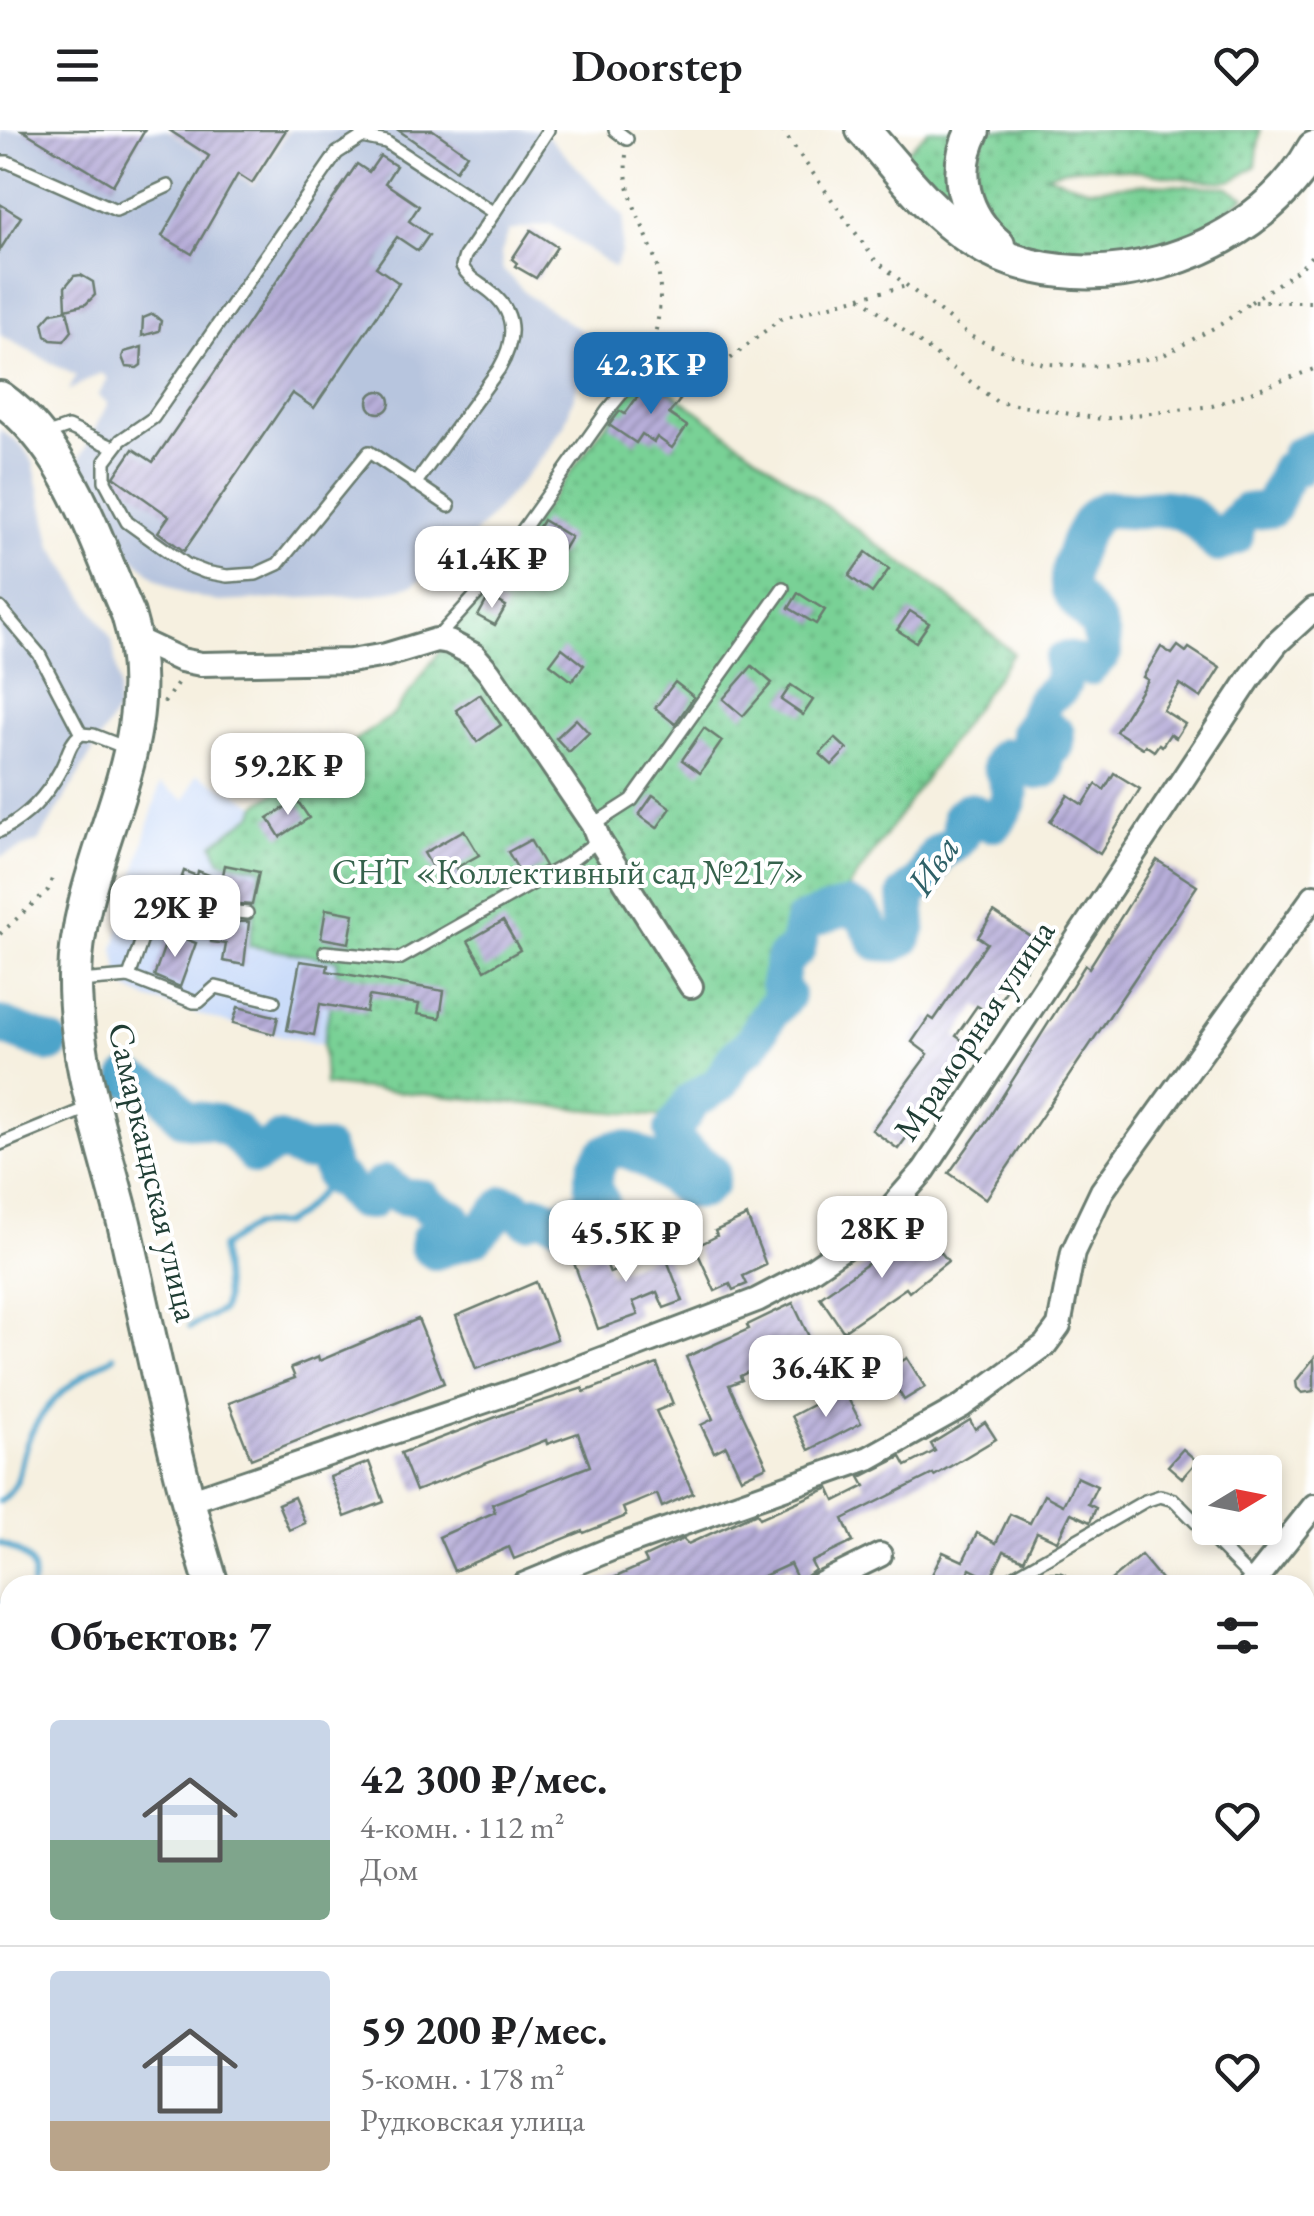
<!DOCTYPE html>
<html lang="ru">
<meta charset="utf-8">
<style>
:root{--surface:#fff;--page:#f2f2f2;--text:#202124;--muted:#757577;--line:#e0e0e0;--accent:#1f6fb2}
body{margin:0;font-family:"EB Garamond",serif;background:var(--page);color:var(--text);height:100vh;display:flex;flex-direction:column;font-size:38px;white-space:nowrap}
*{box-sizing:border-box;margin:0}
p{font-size:32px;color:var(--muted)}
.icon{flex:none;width:55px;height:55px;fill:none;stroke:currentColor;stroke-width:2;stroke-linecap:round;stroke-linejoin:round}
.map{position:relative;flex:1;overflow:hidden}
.sheet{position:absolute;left:0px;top:1445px;width:1315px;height:642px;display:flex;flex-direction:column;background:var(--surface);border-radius:30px 30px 0 0;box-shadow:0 5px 15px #0003}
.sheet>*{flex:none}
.needle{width:65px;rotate:80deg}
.tools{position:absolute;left:1192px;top:1325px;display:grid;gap:20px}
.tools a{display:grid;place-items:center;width:90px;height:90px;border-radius:10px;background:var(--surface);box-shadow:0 5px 15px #0003;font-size:50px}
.price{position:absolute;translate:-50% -85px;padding:0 22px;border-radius:20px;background:#fff;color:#222;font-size:32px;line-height:65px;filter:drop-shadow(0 2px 5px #0008)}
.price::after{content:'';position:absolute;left:50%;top:60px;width:30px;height:22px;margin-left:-15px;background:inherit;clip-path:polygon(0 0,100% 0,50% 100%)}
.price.active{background:var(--accent);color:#fff}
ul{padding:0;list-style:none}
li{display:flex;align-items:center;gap:30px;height:250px;padding:0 50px}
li+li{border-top:2px solid var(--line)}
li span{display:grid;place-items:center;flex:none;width:280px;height:200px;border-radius:10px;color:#555}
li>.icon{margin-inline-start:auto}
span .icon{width:120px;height:120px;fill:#fffc;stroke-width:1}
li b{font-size:42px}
h2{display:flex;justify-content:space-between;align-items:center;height:120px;padding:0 50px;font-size:42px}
header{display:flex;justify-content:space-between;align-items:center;height:130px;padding:0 50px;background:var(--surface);font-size:45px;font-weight:600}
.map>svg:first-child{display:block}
.built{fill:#cadcf9}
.industrial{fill:#b7c5de}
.grass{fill:url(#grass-dots);stroke:#4c8765;stroke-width:2.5}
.forest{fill:url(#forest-firs);stroke:#40785a;stroke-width:2.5}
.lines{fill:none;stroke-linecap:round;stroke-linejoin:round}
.stream{stroke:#4da4ca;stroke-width:6}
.river{stroke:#4da4ca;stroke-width:38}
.building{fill:url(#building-hatch)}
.lane-casing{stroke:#6a7c70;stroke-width:16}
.street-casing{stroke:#6a7c70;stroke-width:28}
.secondary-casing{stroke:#6a7c70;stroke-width:38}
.path{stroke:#6a7c70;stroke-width:4;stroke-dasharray:2.5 8;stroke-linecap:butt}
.lane{stroke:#fff;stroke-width:11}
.street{stroke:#fff;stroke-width:22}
.secondary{stroke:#fff;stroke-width:32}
.labels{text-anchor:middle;stroke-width:8;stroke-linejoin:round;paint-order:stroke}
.park-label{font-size:35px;fill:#36624c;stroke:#fff}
.street-label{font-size:35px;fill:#1f3d34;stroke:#fff}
.water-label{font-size:38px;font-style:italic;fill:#2f6168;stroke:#fff}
</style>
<header><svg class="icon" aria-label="menu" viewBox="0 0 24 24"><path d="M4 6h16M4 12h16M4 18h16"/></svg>Doorstep<svg class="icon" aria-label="heart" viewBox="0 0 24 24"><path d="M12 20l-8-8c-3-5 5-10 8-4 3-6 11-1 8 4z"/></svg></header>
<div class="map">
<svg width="1314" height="2086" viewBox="0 0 1314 2086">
<defs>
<pattern id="grass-dots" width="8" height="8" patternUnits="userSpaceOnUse" patternTransform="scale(2.5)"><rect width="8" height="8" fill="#79d196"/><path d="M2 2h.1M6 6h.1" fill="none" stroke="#63ab7b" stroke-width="1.8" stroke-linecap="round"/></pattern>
<pattern id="forest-firs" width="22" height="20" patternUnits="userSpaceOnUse" patternTransform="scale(2.5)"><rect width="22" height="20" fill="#62b37f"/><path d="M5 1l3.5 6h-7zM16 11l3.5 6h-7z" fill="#509369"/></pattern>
<pattern id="building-hatch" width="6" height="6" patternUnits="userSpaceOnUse" patternTransform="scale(2.5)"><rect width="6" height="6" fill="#b7aed9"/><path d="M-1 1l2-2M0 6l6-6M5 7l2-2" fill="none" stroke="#948fb1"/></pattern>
</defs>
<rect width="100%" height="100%" fill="#fff"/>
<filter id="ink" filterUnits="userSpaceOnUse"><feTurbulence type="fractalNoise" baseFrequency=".01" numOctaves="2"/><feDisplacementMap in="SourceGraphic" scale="20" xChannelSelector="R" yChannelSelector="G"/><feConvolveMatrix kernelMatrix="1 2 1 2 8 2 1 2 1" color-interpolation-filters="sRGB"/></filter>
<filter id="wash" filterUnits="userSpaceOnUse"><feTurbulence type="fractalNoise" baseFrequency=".0048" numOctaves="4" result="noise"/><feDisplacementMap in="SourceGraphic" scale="40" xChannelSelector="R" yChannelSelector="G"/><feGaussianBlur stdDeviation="2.25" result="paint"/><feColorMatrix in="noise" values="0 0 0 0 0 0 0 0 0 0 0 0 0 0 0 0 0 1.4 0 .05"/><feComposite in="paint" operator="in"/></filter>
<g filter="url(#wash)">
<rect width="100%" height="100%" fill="#f6f0e0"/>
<path class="built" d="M197 644 257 675 255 684 222 731 262 738 338 829 323 915 227 893 148 869 121 855 114 819 160 654 185 670Z"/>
<g class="industrial">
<path d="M0 0H167L253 56 289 0H542L624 87 621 123 614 138 551 94 509 101 501 124 503 140 529 166 594 209 564 295 544 325 457 425 413 455 372 465 218 472 182 463 157 449 120 415 79 330 108 273 98 266 108 248 101 243 68 261 76 246 0 205V120L21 87 0 74Z"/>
<path d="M0 299 23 317 33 332 52 416 112 510 119 555 117 581 39 711 0 727Z"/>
</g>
<g class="grass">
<path d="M928 0H959L956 83 903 25Z"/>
<path d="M988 0H1260L1256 36C1247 41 1238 50 1228 51 1171 54 1102 23 1046 45L1090 59 1144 54 1226 57 1245 67C1217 86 1187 113 1153 121 1115 129 1034 134 1004 105 997 99 993 87 988 79 972 54 975 26 988 0Z"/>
<path d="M644 242 946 465 1013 523 845 763 677 988 325 955 323 915 338 830 249 816 262 738 221 731 213 714 254 684 257 675 393 585Z"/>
<path d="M1305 1645 1314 1656V1735L1305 1725Z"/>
</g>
<g class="forest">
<path d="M10 1572V1727L0 1725V1575Z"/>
<path d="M492 2078H571L579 2086H491Z"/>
</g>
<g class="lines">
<g class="stream">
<path d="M190 1197 222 1180 225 1170 221 1117 254 1095 282 1094 298 1085 328 1055 341 1051"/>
<path d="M0 1371C22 1357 18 1339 26 1316 40 1274 77 1247 114 1226"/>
<path d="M0 1413C20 1422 39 1431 32 1455"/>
<path d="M0 1475 10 1472"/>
</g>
<g class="river">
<path d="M0 895 51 914"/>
<path d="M129 949 165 965 183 988 217 993 234 1001 256 1026 279 1011 303 1022 325 1021 334 1047 344 1053 359 1070 370 1071 379 1057 386 1054C407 1071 396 1065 422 1068L429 1077 453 1089 450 1101 429 1110 428 1116 435 1121 475 1107 506 1074 514 1076 526 1089 538 1083 557 1091 576 1082 594 1079 601 1072C592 1060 591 1052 597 1036 616 992 668 1046 689 1061L702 1060 710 1052 711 1042 677 1014 673 1000 693 970 720 954 735 928 750 916 770 883 786 865 779 854 784 830 797 819 803 792 848 777 862 784 878 812 895 813 904 807 908 796 906 765 924 750 937 724 955 713 961 705V686L968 681C979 682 983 694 994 693 1015 665 1012 665 1001 634L1004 627H1013L1037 641 1045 639 1043 626 1056 614V604L1050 600 1035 606 1028 603C1037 594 1036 584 1043 573 1058 552 1067 568 1062 532L1067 530 1089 537 1103 522C1103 486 1086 487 1071 462 1062 447 1084 388 1102 381 1114 376 1128 382 1140 380 1180 373 1194 385 1218 414L1235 406 1236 393 1246 382 1271 379 1288 340 1298 338 1299 325 1314 319"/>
</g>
</g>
<g id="blocks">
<g class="building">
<path d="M22 0H145L113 55Z"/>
<path d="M169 0H286L252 53 238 44 192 124 162 106 209 26Z"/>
<path d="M398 0H433L467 24 456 40Z"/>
<path d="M380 26 396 36 385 53 419 76 409 91 429 105 418 121 397 107 376 137 399 153 314 278 292 263 184 421 158 402 169 386 114 347 133 319 153 332 357 34 369 42Z"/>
<path d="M0 74 21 87 0 120Z"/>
<path d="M531 100 557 117 536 148 515 136 517 133 512 129Z"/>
<path d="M81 145 93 152 95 165 86 174 66 179 65 157 74 146Z"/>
<path d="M67 180 72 201 64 211 51 210 46 206 43 193 52 183Z"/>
<path d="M153 184 161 191 159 201 142 206 143 188Z"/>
<path d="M142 217 141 235 137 238 126 237 122 227 124 222Z"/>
<path d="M650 249 680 270 669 284 687 296 672 318 657 307 654 312 642 304 636 313 609 295 620 281 625 284Z"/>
<circle cx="379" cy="272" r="11"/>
<path d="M543 390 571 407 559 427 531 410Z"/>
<path d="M866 422 889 439 872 463 849 446Z"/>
<path d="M798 463 825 480 816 494 789 478Z"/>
<path d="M489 466 506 476 495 495 478 486Z"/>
<path d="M910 481 929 493 916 512 897 500Z"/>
<path d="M1178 516 1186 522 1189 518 1220 538 1201 568 1180 554 1163 580 1185 594 1176 608 1170 604 1162 616 1159 614 1154 621 1145 615 1143 618 1116 601 1148 550 1143 547 1161 517 1172 524Z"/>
<path d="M562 518 584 535 572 551 550 534Z"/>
<path d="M752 536 772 553 743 586 723 569Z"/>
<path d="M675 552 694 567 675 594 655 578Z"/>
<path d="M791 555 813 570 803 585 781 570Z"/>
<path d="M480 564 501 595 477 612 456 580Z"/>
<path d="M576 589 589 603 569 622 556 608Z"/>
<path d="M704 598 722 611 700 643 682 630Z"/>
<path d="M835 608 847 619 832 635 820 624Z"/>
<path d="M1114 643 1140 659 1100 724 1050 692 1068 665 1083 675 1096 654 1104 660Z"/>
<path d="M653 665 671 678 657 698 639 685Z"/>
<path d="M297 670 309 688 280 707 268 688Z"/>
<path d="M464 700 479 725 456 738 462 748 444 758 424 723Z"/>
<path d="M530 710 545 736 523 748 508 722Z"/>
<path d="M1157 730 1197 756 986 1069 949 1043 990 986 1085 835 1089 838Z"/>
<path d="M225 735 259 742 252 775 210 772 177 761 184 741 197 746 198 741 222 750Z"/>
<path d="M326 779 354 784 349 813 321 808Z"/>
<path d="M994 782 1042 814 1026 839 1022 836 991 884 977 876 956 906 975 919 958 945 954 942 898 1019 872 1000 928 924 912 912 929 887 934 890 987 813 978 807Z"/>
<path d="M214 791 249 792 244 835 223 831 226 814 211 812Z"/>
<path d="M503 791 520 820 485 840 468 811Z"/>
<path d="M169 803 196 813 180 857 154 846Z"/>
<path d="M300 831 328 835 327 841 444 861 440 888 417 884 419 874 369 866 366 882 320 874 314 905 287 900Z"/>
<path d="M238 877 278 887 274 904 233 893Z"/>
<path d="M747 1086 766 1135 743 1146 747 1154 733 1160 730 1154 715 1161 695 1117 717 1106 715 1101Z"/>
<path d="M897 1105 913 1124 931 1110 948 1131 909 1162 906 1158 843 1201 820 1167 879 1126 876 1122Z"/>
<path d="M660 1112 683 1171 664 1178 657 1162 633 1172 638 1185 598 1199 574 1133 602 1122 610 1143 649 1128 645 1118Z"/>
<path d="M536 1152 557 1209 476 1239 456 1186Z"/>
<path d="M793 1173 811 1211 740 1246 742 1250 729 1255 767 1336 741 1348 726 1316 714 1322 701 1295 713 1289 686 1227 749 1199 747 1195Z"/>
<path d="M418 1189 444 1253 251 1329 229 1273 295 1248 291 1238 318 1227 319 1231Z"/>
<path d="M907 1228 925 1257 904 1270 886 1241Z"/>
<path d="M1314 1228V1261L1302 1263 1297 1258 1296 1251Z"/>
<path d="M657 1234 673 1274 656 1281 693 1363 662 1377 657 1364 623 1378 626 1386 584 1403 583 1401 514 1429 509 1417 454 1441 439 1407 495 1382 492 1374 590 1336 578 1303 547 1314 546 1310 416 1361 401 1323 512 1281 583 1258 584 1262Z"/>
<path d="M843 1259 861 1293 809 1320 792 1286Z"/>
<path d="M970 1290 975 1299 985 1292 996 1309 934 1346 933 1344 843 1389 853 1412 811 1432 815 1440 807 1446 804 1455H800L790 1434 744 1455H598L647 1433 644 1427 683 1409 688 1414 745 1388 757 1383 760 1388 829 1358 835 1371 865 1356 860 1347 863 1346 901 1327 906 1336 935 1321 931 1314Z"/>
<path d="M1183 1319 1197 1331 1182 1348 1168 1336Z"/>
<path d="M369 1332 384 1372 345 1387 330 1347Z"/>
<path d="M1077 1347 1097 1356 1088 1374 1096 1378 1090 1392 1071 1383 1057 1411 1037 1402 1024 1430 1004 1421 990 1449 970 1439 963 1455H927L943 1422 963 1431 977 1403 996 1413 1010 1384 1030 1393 1044 1365 1063 1375Z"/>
<path d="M294 1367 305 1393 289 1400 278 1374Z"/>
<path d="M1141 1425 1166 1455H1105Z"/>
</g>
</g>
</g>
<g filter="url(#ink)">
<use href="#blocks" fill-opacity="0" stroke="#6a7c70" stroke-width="2.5"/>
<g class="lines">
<defs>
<g id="lane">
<path d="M615 0 627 9"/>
<path d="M0 32H8L116 80 168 56"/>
<path d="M494 83 548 0"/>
<path d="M42 306 68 297 113 317"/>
<path d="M415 354 499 239C514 213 518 186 493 164 482 154 469 150 462 136L465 126 494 83 386 12 362 7 337 23 153 288 121 310 105 331V351L127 392 187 435 205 442 227 446 256 444 278 434 369 322 449 376"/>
<path d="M0 478 39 524 81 604"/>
<path d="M436 509 478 463 608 280 642 239"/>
<path d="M81 604 93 605 129 619"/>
<path d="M593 695 632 670 783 458"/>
<path d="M0 701C28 686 46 667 61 639 68 626 69 613 81 604"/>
<path d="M325 822 399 829 567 734 599 710"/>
<path d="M129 847 148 792 177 793 216 780 247 783"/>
<path d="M79 851 129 847 194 872H199L216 857 274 871"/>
<path d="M0 1014 90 977"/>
<path d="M999 1455 1145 1371 1160 1366 1174 1370 1254 1451"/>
</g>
<g id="street">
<path d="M136 509 181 530 201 534 350 531 386 525 436 510 449 512 474 525 489 542 593 695 599 710 691 856"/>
<path d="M189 1371 533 1255 757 1170 801 1147 873 1098 924 1040 1250 548 1277 513 1314 479"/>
<path d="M523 1455 611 1419 869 1328 962 1276 1045 1215 1059 1196 1073 1122 1102 1061 1314 766"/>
<path d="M819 1455 880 1425"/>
<path d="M1052 1455H1057"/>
<path d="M1251 1455 1314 1376"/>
<path d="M1305 1738 1314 1748"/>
<path d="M1305 1785 1314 1777"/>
<path d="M954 2086 964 2078"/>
</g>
<g id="secondary">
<path d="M863 0C897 37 928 81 971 109 1078 181 1253 130 1314 18"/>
<path d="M973 0C952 42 963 85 998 115"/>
<path d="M0 268C69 317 95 410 128 484 169 617 77 720 75 847 74 930 104 1013 124 1093 152 1214 175 1336 212 1455"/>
<path d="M427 2078 429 2086"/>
</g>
</defs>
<use href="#lane" class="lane-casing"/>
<use href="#street" class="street-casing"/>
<use href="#secondary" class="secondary-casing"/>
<g class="path">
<path d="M782 0 875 130 970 206 1007 223 1044 234 1100 236 1160 227 1223 193 1251 172H1314"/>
<path d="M626 25C622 65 647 98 657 136 664 164 658 201 648 227"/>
<path d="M860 167 907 156"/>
<path d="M1251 172 1301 138 1314 123"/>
<path d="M656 237 671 234 700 253 713 254 725 233 780 189 860 167 997 272 1101 289 1212 276 1314 239"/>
<path d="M164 573 178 552"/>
<path d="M0 804 48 760 52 749"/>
<path d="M0 1741 10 1745"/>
</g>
<use href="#lane" class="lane"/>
<use href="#street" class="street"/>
<use href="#secondary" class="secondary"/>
</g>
</g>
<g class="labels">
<g class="park-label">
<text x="568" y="754">СНТ «Коллективный сад №217»</text>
</g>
<g class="street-label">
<text transform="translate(974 900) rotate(-56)" y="12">Мраморная улица</text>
<text transform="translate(154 1042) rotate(77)" y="12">Самаркандская улица</text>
</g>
<g class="water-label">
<text transform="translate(933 735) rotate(-56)" y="13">Ива</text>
</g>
</g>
</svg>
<div class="tools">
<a><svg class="needle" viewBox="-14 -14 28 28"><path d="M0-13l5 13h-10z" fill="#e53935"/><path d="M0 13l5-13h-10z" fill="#757577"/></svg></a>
</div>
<b class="price active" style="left:651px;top:287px">42.3K ₽</b>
<b class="price" style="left:492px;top:481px">41.4K ₽</b>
<b class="price" style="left:288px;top:688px">59.2K ₽</b>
<b class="price" style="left:175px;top:830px">29K ₽</b>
<b class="price" style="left:882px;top:1151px">28K ₽</b>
<b class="price" style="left:626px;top:1155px">45.5K ₽</b>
<b class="price" style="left:826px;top:1290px">36.4K ₽</b>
<section class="sheet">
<h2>Объектов: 7<svg class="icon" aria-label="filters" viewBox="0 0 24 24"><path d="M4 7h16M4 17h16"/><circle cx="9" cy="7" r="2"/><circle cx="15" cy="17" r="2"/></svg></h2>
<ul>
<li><span style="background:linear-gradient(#c9d6e8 60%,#7fa58c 0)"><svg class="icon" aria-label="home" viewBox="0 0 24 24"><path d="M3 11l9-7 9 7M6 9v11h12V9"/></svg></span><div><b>42 300 ₽/мес.</b><p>4-комн. · 112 m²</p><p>Дом</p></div><svg class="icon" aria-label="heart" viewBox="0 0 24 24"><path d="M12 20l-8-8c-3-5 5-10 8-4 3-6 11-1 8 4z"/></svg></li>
<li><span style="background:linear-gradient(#c9d6e8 75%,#b9a48a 0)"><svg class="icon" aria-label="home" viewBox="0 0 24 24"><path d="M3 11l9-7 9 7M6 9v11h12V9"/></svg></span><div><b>59 200 ₽/мес.</b><p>5-комн. · 178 m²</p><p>Рудковская улица</p></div><svg class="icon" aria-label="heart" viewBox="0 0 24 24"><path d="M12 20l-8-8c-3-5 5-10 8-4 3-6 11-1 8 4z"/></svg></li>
</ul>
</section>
</div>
